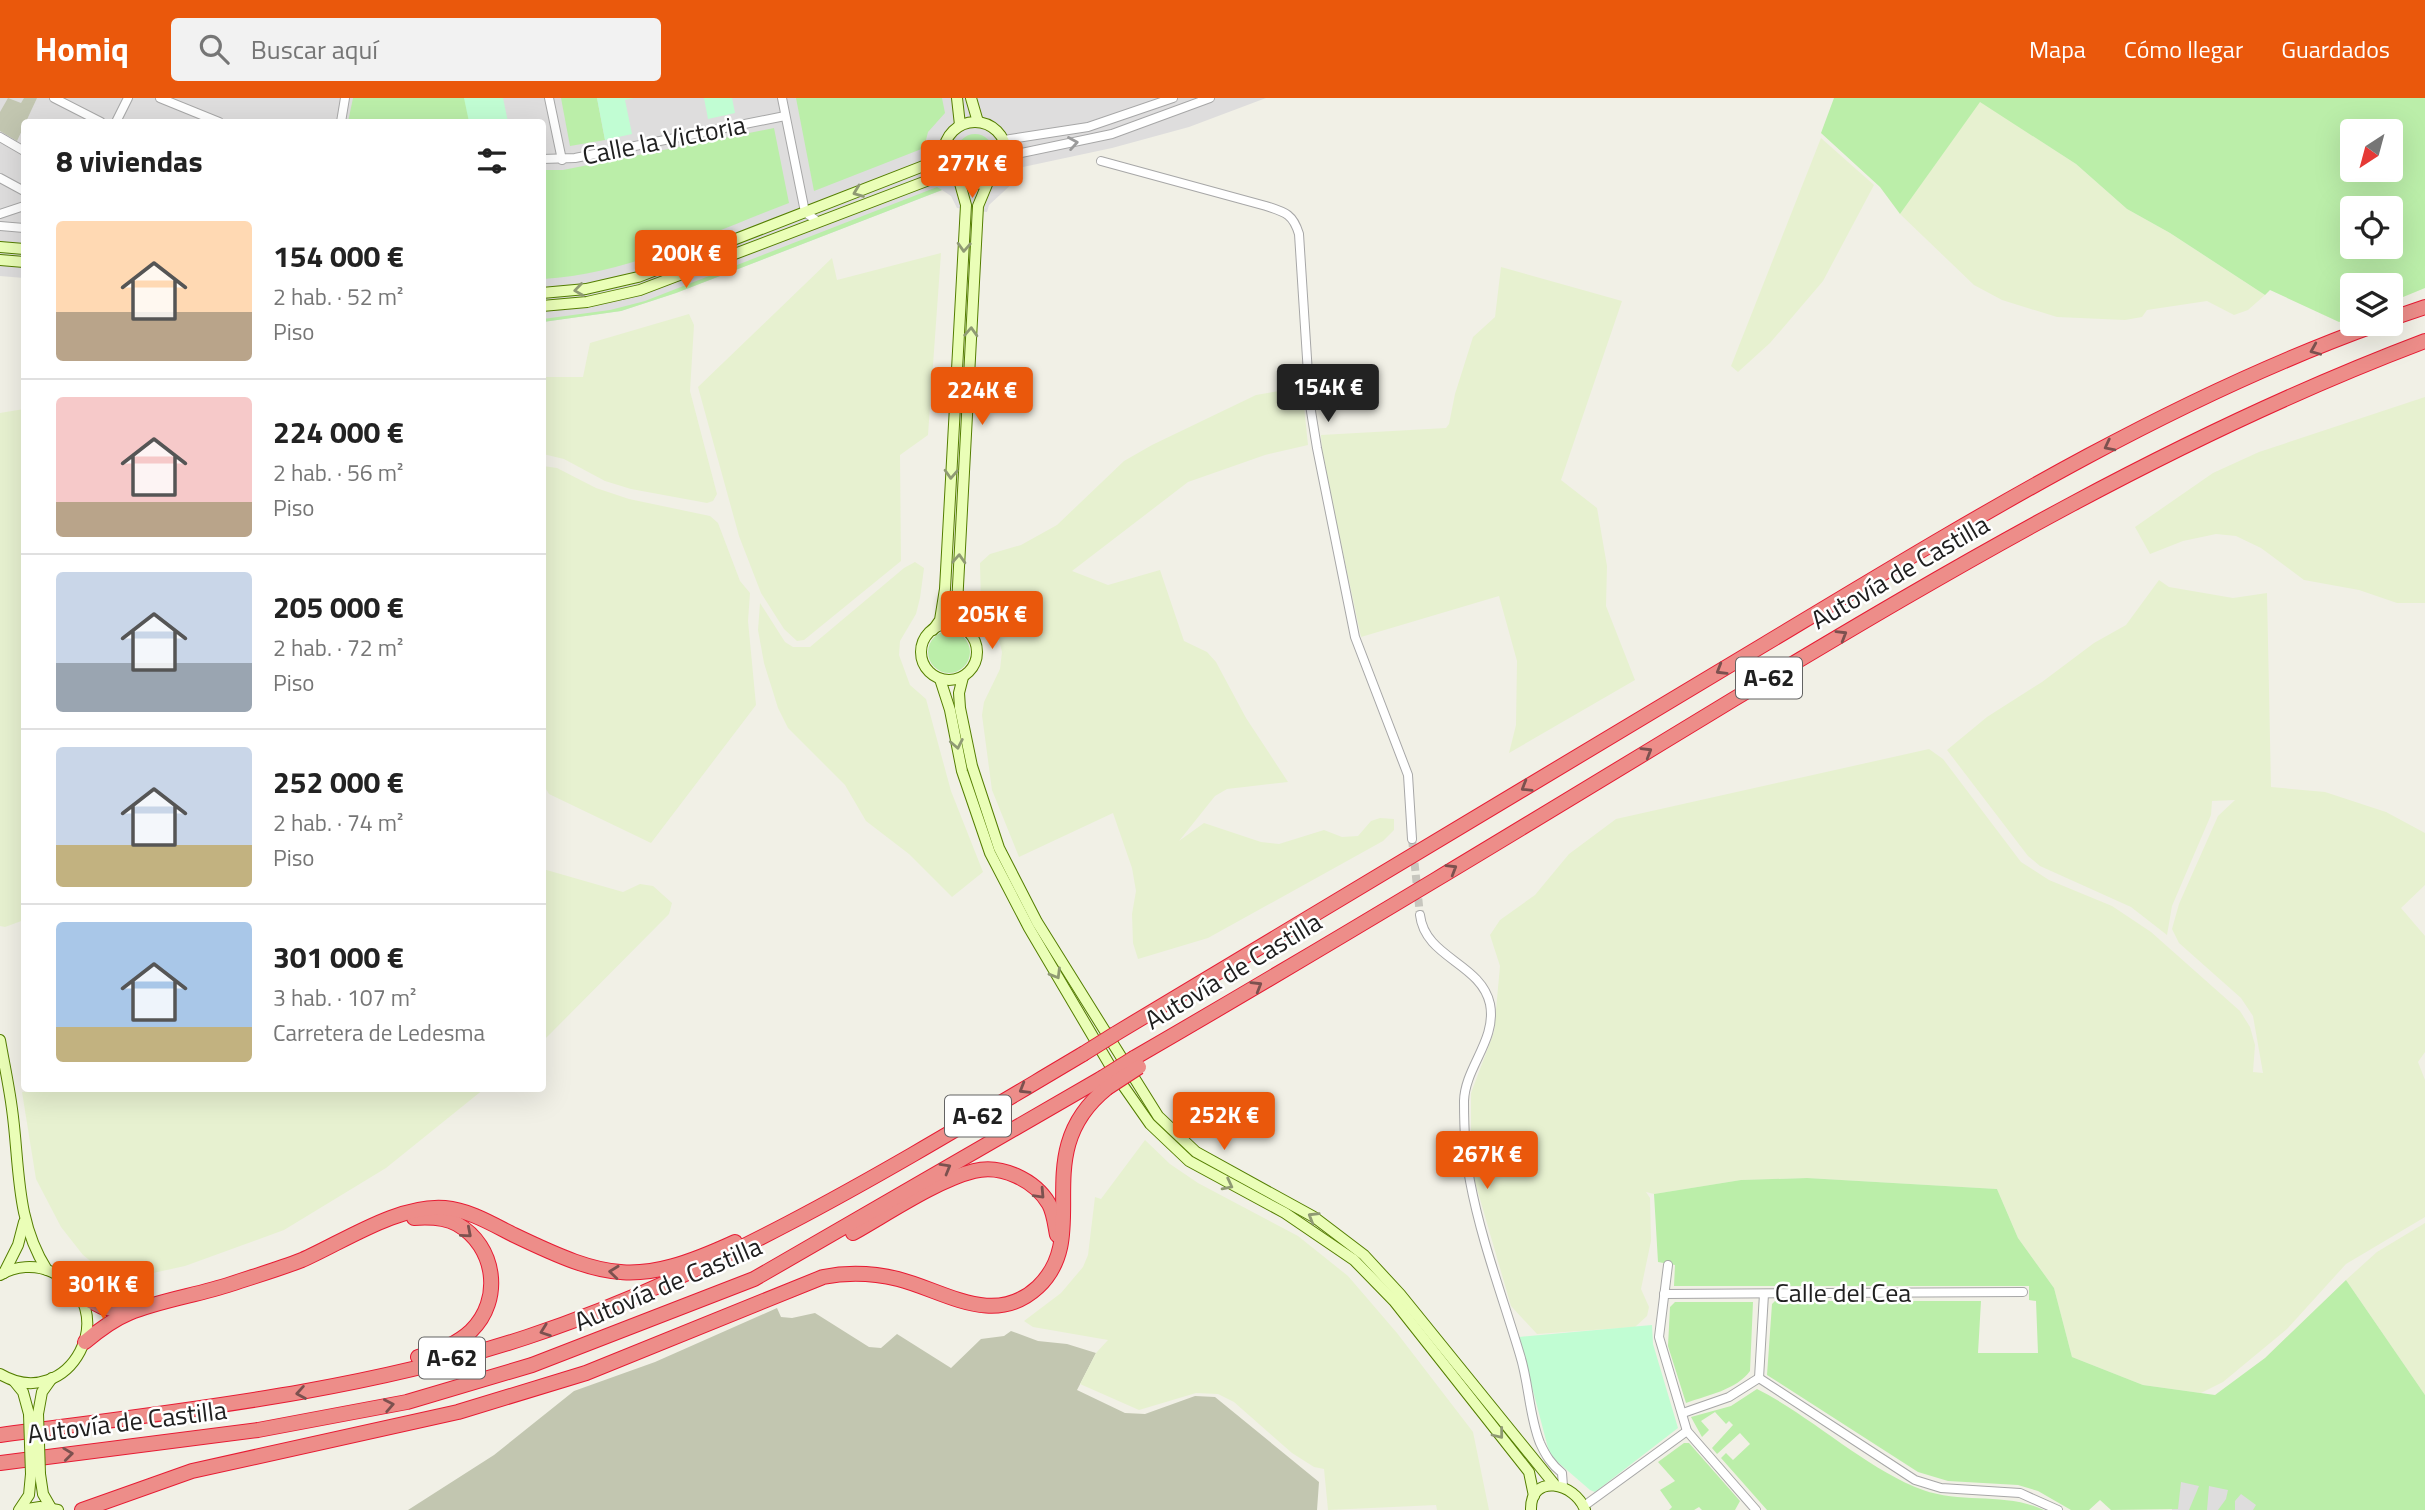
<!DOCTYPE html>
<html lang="es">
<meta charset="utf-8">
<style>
:root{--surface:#fff;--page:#f2f2f2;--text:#222;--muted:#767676;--line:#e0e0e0;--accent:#ea580c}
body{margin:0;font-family:"Titillium Web",sans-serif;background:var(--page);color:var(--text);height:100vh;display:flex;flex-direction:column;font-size:26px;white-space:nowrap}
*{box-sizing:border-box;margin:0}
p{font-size:23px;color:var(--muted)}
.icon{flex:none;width:38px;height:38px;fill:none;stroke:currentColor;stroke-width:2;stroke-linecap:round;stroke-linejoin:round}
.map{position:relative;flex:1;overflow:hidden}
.side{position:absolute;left:21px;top:21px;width:525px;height:973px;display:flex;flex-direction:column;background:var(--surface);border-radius:7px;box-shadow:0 7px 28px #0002}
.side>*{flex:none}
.needle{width:46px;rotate:216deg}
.fabs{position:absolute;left:2340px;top:21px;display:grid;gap:14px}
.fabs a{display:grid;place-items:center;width:63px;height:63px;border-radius:7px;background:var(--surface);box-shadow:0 7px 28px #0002;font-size:35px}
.price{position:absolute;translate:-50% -60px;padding:0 16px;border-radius:7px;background:var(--accent);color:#fff;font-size:23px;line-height:46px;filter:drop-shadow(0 2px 4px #0008)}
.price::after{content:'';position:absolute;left:50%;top:42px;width:21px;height:16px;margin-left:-10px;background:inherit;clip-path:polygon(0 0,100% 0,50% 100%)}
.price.on{background:#222;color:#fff}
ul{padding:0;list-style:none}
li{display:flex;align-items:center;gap:21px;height:175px;padding:0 35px}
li+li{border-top:2px solid var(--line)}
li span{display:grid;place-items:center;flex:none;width:196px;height:140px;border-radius:7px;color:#555}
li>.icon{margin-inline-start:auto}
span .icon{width:84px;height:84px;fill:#fffc;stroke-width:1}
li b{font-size:30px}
h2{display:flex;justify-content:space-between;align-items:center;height:84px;padding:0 35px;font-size:30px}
header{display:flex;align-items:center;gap:42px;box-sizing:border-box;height:98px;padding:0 35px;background:var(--accent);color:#fff}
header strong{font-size:33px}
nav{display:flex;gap:38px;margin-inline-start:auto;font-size:24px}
.search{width:490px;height:63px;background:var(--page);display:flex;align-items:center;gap:18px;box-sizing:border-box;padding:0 24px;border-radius:7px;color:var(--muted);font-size:26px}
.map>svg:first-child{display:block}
.residential{fill:#dedddd}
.construction{fill:#c2c6b0}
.farmland{fill:#e7f1d0}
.grass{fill:#bbeea9;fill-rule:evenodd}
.park{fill:#c1fdd3}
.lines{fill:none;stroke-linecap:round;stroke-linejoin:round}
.minor-tunnel{stroke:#c7c6be;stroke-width:8;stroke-dasharray:8 4;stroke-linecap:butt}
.minor-casing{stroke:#a7a7a7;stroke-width:10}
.secondary-casing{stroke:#547e00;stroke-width:12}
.motorway-casing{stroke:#e71b33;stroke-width:16}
.minor{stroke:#fff;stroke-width:8}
.secondary{stroke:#eafeb7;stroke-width:10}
.motorway{stroke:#ed8d89;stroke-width:14}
.secondary-bridge-casing{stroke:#547e00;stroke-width:12;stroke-linecap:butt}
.motorway-bridge-casing{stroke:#e71b33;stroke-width:16;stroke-linecap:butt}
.secondary-bridge{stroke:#eafeb7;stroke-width:10}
.motorway-bridge{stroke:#ed8d89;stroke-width:14}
.oneway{stroke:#9b9b9b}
.oneway2{stroke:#8f9a73}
.oneway3{stroke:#7c514f}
.labels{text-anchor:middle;stroke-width:5;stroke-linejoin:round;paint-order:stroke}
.shield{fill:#fff;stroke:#636363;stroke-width:2}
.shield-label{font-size:24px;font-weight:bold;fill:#202020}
.street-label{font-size:26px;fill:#202020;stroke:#fff}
</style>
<header>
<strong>Homiq</strong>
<div class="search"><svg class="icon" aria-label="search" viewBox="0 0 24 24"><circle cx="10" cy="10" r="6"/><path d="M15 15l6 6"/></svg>Buscar aquí</div>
<nav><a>Mapa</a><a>Cómo llegar</a><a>Guardados</a></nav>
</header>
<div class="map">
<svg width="2425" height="1412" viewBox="0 0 2425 1412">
<rect width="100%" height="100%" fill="#f1f0e6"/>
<g class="residential">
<path d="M0 0H1266L1189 29 1112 50 1023 69 1014 84 989 107 987 114 957 110 951 98 942 92 676 195 621 213 543 224 542 24H24V180L0 178Z"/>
<path d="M2169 1370H2185L2282 1412H2172Z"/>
</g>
<g class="construction">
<path d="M8 0 21 5 24 0H37L17 43 0 33V14Z"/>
<path d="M777 1210 781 1219 792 1220 815 1215 869 1249 881 1250 897 1236 951 1270 981 1241 1004 1238 1011 1233 1038 1243 1067 1246 1096 1255 1077 1292 1125 1315 1145 1316 1195 1298 1215 1299 1319 1384 1317 1412H408L494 1357 574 1293 655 1264Z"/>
</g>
<g class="farmland">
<path d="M1980 3 2076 66 2127 111 2170 135 2265 197 2248 212 2234 217 2207 203 2147 212 2142 219 2125 222 2057 219 2002 202 1974 187 1900 116Z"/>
<path d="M1821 40 1874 87 1823 183 1770 245 1738 274 1731 268Z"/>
<path d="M941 155 928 337 900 357 901 463 804 542 797 543 784 531 761 495 739 438 698 289 832 160 837 182Z"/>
<path d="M1501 169 1622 203 1561 382 1597 410 1607 468 1606 508 1635 582 1509 655 1516 627 1517 563 1499 498 1361 539 1322 357 1321 337 1446 330 1449 326 1455 296 1473 239 1495 219Z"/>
<path d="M689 216 694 227 690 293 717 396 713 403 707 405 631 391 605 383 564 361 543 356V279H583L590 245Z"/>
<path d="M1302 289 1308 347 1265 357 1188 384 1072 473 1108 487 1160 472 1184 543 1207 554 1216 564 1246 620 1288 684 1227 691 1215 698 1179 743 1204 725 1261 744 1279 746 1324 732 1342 739 1358 738 1371 723 1380 720 1394 721V732L1383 743 1208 840 1138 861 1133 845 1132 816 1136 793 1132 770 1113 715 1019 759 992 692 982 617 984 604 1000 571 1002 554 997 534 981 506 980 465 990 456 1021 447 1057 427 1124 363 1152 347 1256 297Z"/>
<path d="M2425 299V505H2397L2359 492 2304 482 2261 450 2236 438 2216 436 2183 443 2150 456 2135 429 2213 375 2259 354Z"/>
<path d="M24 311V822L5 829 0 828V315Z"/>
<path d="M543 368 557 370 596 390 629 401 710 418 718 425 740 483 750 495 748 523 756 607 651 745 549 696 543 686Z"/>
<path d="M915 464 924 470 920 500 916 516 900 543 899 557 910 587 926 601 951 693 983 774 952 799 909 756 866 723 845 687 788 630 778 610 764 565 758 532 760 505 785 544 793 549H810L904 470Z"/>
<path d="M2159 482 2169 489 2233 500 2267 495 2271 689 2325 694 2386 714 2425 735V787L2401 810 2425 838V954L2418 964 2425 982V1119L2346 1166 2287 1231 2223 1284 2201 1295 2143 1287 2072 1259 2054 1190 2018 1140 1997 1091 1807 1080 1741 1082 1654 1096 1646 1094 1650 1100 1651 1143 1641 1191 1649 1209 1647 1218 1635 1229 1537 1236 1511 1208 1471 1070V995L1494 934 1500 868 1490 837 1500 822 1535 797 1569 756 1616 721 1929 651 1943 661 2021 764 2049 782 2112 808 2151 834 2240 913 2250 929 2255 947 2253 974 2263 975 2253 918 2241 900 2179 845 2172 831 2179 806 2218 718 2235 702 2212 703 2211 717 2172 808 2167 837 2131 809 2040 768 2028 758 1947 652 1987 619 2042 584 2094 545 2126 527Z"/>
<path d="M543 771 623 794 640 786 653 788 672 805 669 816 543 943Z"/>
<path d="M94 991 484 990V991L386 1070 284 1132 185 1168 130 1180 104 1174 83 1157 61 1129 36 1081 22 994Z"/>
<path d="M1145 1042 1170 1066 1198 1085 1298 1138 1348 1178 1397 1235 1473 1334 1489 1412H1437L1436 1407 1328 1412 1324 1371 1314 1369 1292 1355 1234 1304 1218 1296 1196 1295 1139 1312 1080 1286 1096 1255 1108 1242 1033 1229 1024 1223 1061 1195 1083 1169 1088 1157 1095 1099 1101 1101Z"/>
<path d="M2425 1125V1297L2346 1182 2377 1154Z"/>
</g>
<g class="grass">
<path d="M353 0H485L476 24H348Z"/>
<path d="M561 0H597L605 42 570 48Z"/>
<path d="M796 0H942L945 15 928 34 924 50 814 93Z"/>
<path d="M1834 0H2425V190L2391 204 2390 187H2352V219L2339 224 2270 192 2265 197 2170 135 2127 111 2076 66 1980 4 1900 116 1880 89 1821 35ZM2390 33V72H2352V33ZM2390 110V149H2352V110Z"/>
<path d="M774 30 789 105C709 135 629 176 543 181V72H563Z"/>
<circle cx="975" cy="54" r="18"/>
<path d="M937 89 942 92 676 195 621 213 543 224V221L610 212 645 203Z"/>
<circle cx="949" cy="554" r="21"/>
<path d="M1807 1080 1997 1091 2018 1140 2054 1190 2072 1259 2143 1287 2215 1297 2265 1260 2346 1182 2425 1297V1412H2253L2256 1407 2241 1396 2235 1403V1412H2218L2226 1401 2228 1392 2209 1388 2207 1412H2189L2199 1388 2181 1384 2178 1411 2111 1412 2100 1402 2089 1412H2071L2038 1393 2018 1387 1948 1383 1918 1374 1767 1277 1772 1206 1775 1203H1981L1978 1255H2038L2036 1203 2029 1202V1188H1674L1675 1167 1658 1164 1654 1096 1741 1082Z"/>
<path d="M1675 1204H1753L1750 1273C1736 1292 1708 1297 1686 1305L1668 1248 1670 1209Z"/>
<path d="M1757 1291C1811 1318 1868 1372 1923 1392 1962 1406 2006 1394 2044 1412H1767L1721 1360 1726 1355 1733 1362 1750 1346 1740 1335 1717 1356 1712 1350 1733 1327 1729 1323 1726 1326 1715 1314 1701 1323 1709 1332 1702 1339 1691 1319 1731 1308Z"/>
<path d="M1684 1345H1689L1740 1403 1735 1412H1702L1699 1409 1694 1412H1669L1672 1409 1660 1392 1675 1383 1658 1364Z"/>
</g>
<g class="park">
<path d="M464 0H503L508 24H469Z"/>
<path d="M597 0H634L625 2 632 36 605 42Z"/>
<path d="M704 0H732L735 15 708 21Z"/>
<path d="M1652 1227 1653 1246 1678 1330 1595 1394 1590 1392 1553 1360 1548 1350 1519 1239Z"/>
</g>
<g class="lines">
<path class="minor-tunnel" d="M1412 741 1420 817"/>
<defs>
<g id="minor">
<path d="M54 0 101 24"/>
<path d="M160 0 219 24"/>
<path d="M549 0 562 62"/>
<path d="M782 0 805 114 817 123"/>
<path d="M116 24 128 0"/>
<path d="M341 24 345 0"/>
<path d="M0 39 24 53"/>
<path d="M1004 42 1088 29 1173 0"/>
<path d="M1007 58 1112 36 1210 0"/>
<path d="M542 61 575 60 785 18"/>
<path d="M1101 63 1266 108C1285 114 1293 116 1299 136L1310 307 1317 350 1355 539 1408 677 1412 741"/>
<path d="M0 80 24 93"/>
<path d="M0 116 24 108"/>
<path d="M0 128 24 130"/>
<path d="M1420 817C1425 860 1481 865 1490 906 1497 942 1465 969 1464 1003 1464 1029 1465 1057 1470 1083 1481 1142 1503 1200 1520 1257 1529 1285 1529 1318 1540 1345 1546 1358 1551 1366 1562 1375L1563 1388"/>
<path d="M1668 1167 1659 1239 1687 1333 1756 1412"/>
<path d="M1664 1196 2023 1194"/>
<path d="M1759 1280 1915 1382 1941 1390 2020 1395 2058 1412"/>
<path d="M1759 1280 1764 1196"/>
<path d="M1683 1315 1729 1299 1759 1280"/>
<path d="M1584 1408 1687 1333"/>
</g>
<g id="secondary">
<path d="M957 0 960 27"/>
<path d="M971 0 978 24"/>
<circle cx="975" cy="55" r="31"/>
<path d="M0 149 24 151"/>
<path d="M0 162 24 164"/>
<path d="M542 195 586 191 638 179 944 60"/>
<path d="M542 208 587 204 640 192 950 74"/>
<circle cx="949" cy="554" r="28"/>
<path d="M961 529 957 507 978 108 988 84"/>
<path d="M933 532 940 522 945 491 966 107 959 82"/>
<path d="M963 579 959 595 960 610 972 668 999 750 1037 824 1158 1018 1196 1054 1314 1119 1364 1157 1400 1196 1554 1386"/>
<path d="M940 581 950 612 962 673 990 755 1029 830 1115 976 1150 1026 1189 1063 1285 1115 1354 1162 1394 1203 1529 1374 1534 1398"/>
<path d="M0 942C4 965 9 988 12 1011 20 1068 15 1122 47 1172"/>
<path d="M4 1175 18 1147 24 1124"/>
<path d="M0 1177C15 1168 35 1166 52 1174 127 1209 69 1317 0 1276"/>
<path d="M14 1283 23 1294 29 1316"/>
<path d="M38 1316 42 1294 52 1280"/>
<path d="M40 1376 43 1396 51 1410"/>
<path d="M19 1412 29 1397 31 1376"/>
<path d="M21 1412 40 1409 58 1412"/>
<path d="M1531 1412C1530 1375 1575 1384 1585 1412"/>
</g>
<g id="motorway">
<path d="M2390 221 2425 209"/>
<path d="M1115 936C1331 806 1548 676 1765 546 1962 428 2161 304 2378 226"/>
<path d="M1134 960C1336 843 1535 722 1734 601 1959 466 2179 336 2425 243"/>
<path d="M414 1120C428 1119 444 1119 457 1126 496 1148 503 1202 471 1233 456 1247 437 1254 418 1259"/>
<path d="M853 1135C887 1116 937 1082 974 1073 1001 1066 1035 1082 1049 1106 1054 1115 1055 1127 1057 1137"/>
<path d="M79 1197 102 1209 130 1214"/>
<path d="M85 1244C99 1232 112 1222 129 1215 161 1202 198 1197 231 1186 255 1178 279 1171 302 1162 343 1144 399 1106 445 1110 469 1112 492 1126 514 1137 608 1182 637 1189 735 1144"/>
<path d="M0 1337C177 1313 357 1295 527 1239 726 1173 904 1062 1083 956"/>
<path d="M0 1365 258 1332 343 1316 407 1304 532 1267 754 1181 1102 980"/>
<path d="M82 1412 192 1373 458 1314 586 1275 823 1179C848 1174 873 1175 898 1181 945 1193 994 1230 1038 1189 1094 1136 1026 1055 1107 990"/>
</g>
</defs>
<use href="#minor" class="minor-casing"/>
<use href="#secondary" class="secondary-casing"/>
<use href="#motorway" class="motorway-casing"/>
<use href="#minor" class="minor"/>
<use href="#secondary" class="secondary"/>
<use href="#motorway" class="motorway"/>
<defs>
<g id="secondary-bridge">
<path d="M29 1316 31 1376"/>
<path d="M38 1316 40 1376"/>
</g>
<g id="motorway-bridge">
<path d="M1083 956 1115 936"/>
<path d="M1102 980 1134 960"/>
<path d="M1107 990 1139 969"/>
</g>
</defs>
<use href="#secondary-bridge" class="secondary-bridge-casing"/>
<use href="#motorway-bridge" class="motorway-bridge-casing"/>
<use href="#secondary-bridge" class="secondary-bridge"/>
<use href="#motorway-bridge" class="motorway-bridge"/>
</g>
<defs><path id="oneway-chevron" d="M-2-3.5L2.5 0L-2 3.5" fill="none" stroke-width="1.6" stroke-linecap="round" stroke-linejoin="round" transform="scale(1.75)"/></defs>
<use class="oneway" href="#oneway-chevron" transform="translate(1073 45) rotate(-10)"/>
<g class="oneway2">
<use href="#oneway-chevron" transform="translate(858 94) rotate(159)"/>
<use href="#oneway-chevron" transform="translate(964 149) rotate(93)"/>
<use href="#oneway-chevron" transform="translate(579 192) rotate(172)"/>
<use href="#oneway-chevron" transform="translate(971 234) rotate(-87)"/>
<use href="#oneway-chevron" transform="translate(951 376) rotate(93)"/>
<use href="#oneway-chevron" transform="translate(959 461) rotate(-87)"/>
<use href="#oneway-chevron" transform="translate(957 646) rotate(79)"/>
<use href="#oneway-chevron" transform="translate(1056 876) rotate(59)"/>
<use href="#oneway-chevron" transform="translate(1228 1087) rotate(27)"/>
<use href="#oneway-chevron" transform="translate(1313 1119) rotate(-149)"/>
<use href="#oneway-chevron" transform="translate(1499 1336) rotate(52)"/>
</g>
<g class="oneway3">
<use href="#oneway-chevron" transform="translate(2315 252) rotate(157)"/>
<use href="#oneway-chevron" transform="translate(2109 348) rotate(153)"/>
<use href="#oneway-chevron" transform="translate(1842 537) rotate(-31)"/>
<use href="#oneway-chevron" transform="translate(1721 572) rotate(149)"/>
<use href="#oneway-chevron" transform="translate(1647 654) rotate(-31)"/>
<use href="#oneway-chevron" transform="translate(1526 689) rotate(149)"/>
<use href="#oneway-chevron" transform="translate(1452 771) rotate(-31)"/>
<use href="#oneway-chevron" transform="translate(1257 888) rotate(-31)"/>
<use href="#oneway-chevron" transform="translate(1024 991) rotate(149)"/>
<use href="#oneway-chevron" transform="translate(946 1070) rotate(-30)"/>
<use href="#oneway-chevron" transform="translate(1040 1096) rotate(47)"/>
<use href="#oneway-chevron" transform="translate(467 1135) rotate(41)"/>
<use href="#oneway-chevron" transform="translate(614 1174) rotate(-174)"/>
<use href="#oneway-chevron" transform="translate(545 1233) rotate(160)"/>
<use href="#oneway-chevron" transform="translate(301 1295) rotate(170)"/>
<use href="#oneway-chevron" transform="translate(389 1307) rotate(-11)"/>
<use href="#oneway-chevron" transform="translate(68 1356) rotate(-7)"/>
</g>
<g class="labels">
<g class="shield">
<rect x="1736" y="559.5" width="66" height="41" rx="5"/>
<rect x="945" y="997.5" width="66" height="41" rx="5"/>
<rect x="419" y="1239.5" width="66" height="41" rx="5"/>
</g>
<g class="shield-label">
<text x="1769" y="588">A-62</text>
<text x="978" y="1026">A-62</text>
<text x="452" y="1268">A-62</text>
</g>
<g class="street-label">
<text transform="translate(664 42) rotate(-11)" y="9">Calle la Victoria</text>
<text transform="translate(1900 474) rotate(-30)" y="9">Autovía de Castilla</text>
<text transform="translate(1233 873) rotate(-31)" y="9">Autovía de Castilla</text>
<text transform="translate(668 1186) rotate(-23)" y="9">Autovía de Castilla</text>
<text x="1843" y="1204">Calle del Cea</text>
<text transform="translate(127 1324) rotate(-7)" y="9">Autovía de Castilla</text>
</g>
</g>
</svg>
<div class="fabs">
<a><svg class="needle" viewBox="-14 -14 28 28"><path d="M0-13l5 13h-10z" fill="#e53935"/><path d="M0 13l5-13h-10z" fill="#767676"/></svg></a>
<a><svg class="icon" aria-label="locate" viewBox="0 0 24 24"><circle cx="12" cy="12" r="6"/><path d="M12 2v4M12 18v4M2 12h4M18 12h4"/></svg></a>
<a><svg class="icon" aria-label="layers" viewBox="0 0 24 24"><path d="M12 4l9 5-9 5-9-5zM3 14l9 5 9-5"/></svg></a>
</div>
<b class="price" style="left:972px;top:102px">277K €</b>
<b class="price" style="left:686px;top:192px">200K €</b>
<b class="price on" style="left:1328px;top:326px">154K €</b>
<b class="price" style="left:982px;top:329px">224K €</b>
<b class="price" style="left:992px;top:553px">205K €</b>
<b class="price" style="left:1224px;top:1054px">252K €</b>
<b class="price" style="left:1487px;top:1093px">267K €</b>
<b class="price" style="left:103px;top:1223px">301K €</b>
<section class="side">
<h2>8 viviendas<svg class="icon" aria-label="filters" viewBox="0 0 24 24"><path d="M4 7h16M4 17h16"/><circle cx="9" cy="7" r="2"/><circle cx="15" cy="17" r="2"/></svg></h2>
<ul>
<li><span style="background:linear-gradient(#ffd9b3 65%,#b9a48a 0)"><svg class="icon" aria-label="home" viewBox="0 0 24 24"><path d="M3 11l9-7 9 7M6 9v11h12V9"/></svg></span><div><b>154 000 €</b><p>2 hab. · 52 m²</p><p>Piso</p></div></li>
<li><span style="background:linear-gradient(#f6c9c9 75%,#b9a48a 0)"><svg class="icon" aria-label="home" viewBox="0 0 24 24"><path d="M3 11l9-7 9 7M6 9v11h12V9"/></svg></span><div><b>224 000 €</b><p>2 hab. · 56 m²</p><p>Piso</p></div></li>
<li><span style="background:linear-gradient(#c9d6e8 65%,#9aa5b1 0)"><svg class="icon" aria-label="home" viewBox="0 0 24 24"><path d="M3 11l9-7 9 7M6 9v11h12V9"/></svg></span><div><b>205 000 €</b><p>2 hab. · 72 m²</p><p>Piso</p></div></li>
<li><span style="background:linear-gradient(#c9d6e8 70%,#c2b280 0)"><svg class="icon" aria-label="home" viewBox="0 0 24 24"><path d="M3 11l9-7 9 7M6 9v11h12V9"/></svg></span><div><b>252 000 €</b><p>2 hab. · 74 m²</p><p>Piso</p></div></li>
<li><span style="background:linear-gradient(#a9c7e8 75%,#c2b280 0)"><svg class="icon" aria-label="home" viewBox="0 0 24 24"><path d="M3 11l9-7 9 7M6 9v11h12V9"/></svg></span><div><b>301 000 €</b><p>3 hab. · 107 m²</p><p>Carretera de Ledesma</p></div></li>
</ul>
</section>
</div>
